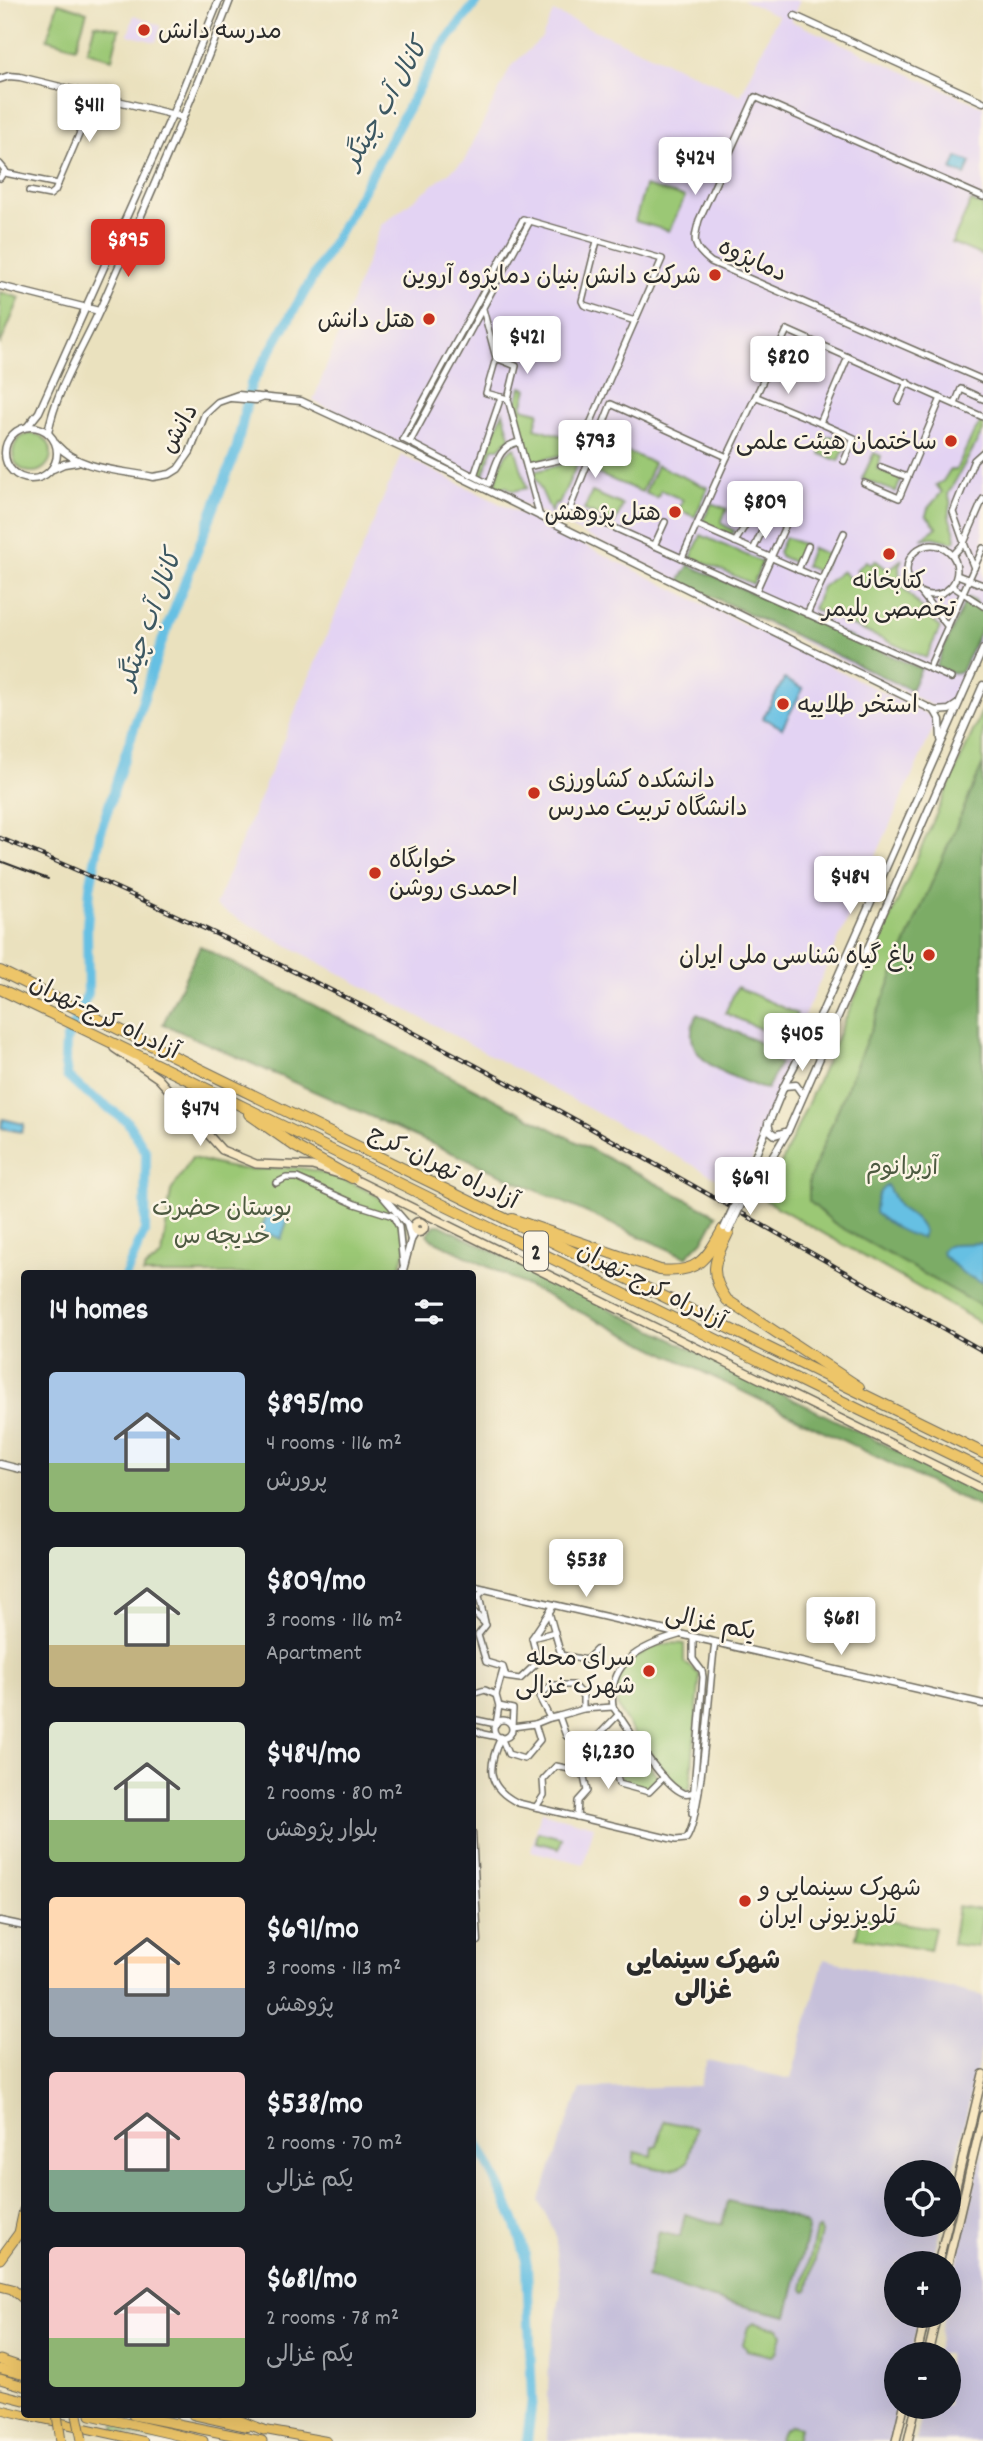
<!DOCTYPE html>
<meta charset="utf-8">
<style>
:root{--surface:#171b24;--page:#242831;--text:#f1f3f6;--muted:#9ea1a6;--accent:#d93025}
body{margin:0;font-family:Dekko,"Playpen Sans Arabic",sans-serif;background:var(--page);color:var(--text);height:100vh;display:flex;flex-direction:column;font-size:26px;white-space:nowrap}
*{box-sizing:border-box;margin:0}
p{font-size:23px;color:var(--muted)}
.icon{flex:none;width:38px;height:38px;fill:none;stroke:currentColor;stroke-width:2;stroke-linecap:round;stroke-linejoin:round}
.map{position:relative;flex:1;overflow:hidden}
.side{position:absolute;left:21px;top:1270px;width:455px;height:1148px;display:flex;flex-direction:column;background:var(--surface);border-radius:7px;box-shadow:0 7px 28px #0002}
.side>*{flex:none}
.tools{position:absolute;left:884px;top:2160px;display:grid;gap:14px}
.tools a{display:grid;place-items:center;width:77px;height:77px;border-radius:50%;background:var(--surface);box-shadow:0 7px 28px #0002;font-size:35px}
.price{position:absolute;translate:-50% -60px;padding:0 16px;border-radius:7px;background:#fff;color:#222;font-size:23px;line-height:46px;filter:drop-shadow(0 2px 4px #0008)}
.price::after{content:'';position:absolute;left:50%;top:42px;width:21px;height:16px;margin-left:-10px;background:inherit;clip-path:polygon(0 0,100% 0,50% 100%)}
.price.active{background:var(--accent);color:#fff}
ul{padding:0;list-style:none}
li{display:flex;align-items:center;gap:21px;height:175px;padding:0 28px}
li span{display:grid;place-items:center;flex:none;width:196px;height:140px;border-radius:7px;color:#555}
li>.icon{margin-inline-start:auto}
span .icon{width:84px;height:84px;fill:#fffc;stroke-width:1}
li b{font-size:30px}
h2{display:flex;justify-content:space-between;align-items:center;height:84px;padding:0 28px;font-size:30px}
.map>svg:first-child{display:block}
.built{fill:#e3d3f3}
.industrial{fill:#c6c0da}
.green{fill:#9bc875;stroke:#637a50;stroke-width:2}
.forest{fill:#7cac66;stroke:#546c48;stroke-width:2}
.water{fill:#66c0e3;stroke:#487687;stroke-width:2}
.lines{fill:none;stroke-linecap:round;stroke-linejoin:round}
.river{stroke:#66c0e3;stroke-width:10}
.minor-casing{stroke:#6e6b5e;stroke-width:8}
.tertiary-casing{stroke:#6e6b5e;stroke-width:9}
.secondary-casing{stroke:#6e6b5e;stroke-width:10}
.primary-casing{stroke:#6e6b5e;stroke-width:10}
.trunk-casing{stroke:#6e6b5e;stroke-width:11}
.motorway-casing{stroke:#6e6b5e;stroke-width:12}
.minor{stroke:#fff;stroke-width:5}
.tertiary{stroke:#fff;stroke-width:6}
.secondary{stroke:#f8e8c3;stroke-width:7}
.primary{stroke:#edc569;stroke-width:8}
.trunk{stroke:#edc569;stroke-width:9}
.motorway{stroke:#edc569;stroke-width:10}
.tram{stroke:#2b2b2b;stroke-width:2}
.rail-casing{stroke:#2b2b2b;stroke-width:4.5}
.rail{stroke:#fcf5e5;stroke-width:2;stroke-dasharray:5;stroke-linecap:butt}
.tertiary-bridge-casing{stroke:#6e6b5e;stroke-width:9;stroke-linecap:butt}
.trunk-bridge-casing{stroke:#6e6b5e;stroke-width:11;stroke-linecap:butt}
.tertiary-bridge{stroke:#fff;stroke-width:6}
.trunk-bridge{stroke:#edc569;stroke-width:9}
.poi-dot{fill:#c8321e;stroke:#fcf5e5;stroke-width:2.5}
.labels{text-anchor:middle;stroke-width:5;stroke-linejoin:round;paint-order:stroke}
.shield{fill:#fcf5e5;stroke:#6a6863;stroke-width:2}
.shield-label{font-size:23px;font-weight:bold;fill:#2b2b2b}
.poi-label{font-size:24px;fill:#2b2b2b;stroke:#fcf5e5;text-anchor:end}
.street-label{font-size:24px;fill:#2b2b2b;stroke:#fcf5e5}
.park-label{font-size:24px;fill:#4d5a41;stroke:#fcf5e5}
.water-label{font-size:26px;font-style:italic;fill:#3d5862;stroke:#fcf5e5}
.neighbourhood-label{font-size:26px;font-weight:bold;fill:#2b2b2b;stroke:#fcf5e5}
</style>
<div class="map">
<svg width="983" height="2441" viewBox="0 0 983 2441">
<rect width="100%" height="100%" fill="#fcf5e5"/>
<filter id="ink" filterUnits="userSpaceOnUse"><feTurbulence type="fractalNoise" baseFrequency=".0143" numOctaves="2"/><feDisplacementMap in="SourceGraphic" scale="14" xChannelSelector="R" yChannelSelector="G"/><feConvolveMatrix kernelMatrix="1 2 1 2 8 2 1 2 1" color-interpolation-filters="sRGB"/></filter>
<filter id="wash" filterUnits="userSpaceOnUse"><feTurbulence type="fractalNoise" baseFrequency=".00686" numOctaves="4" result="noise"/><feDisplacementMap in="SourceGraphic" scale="28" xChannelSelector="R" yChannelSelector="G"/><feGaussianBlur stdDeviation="1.57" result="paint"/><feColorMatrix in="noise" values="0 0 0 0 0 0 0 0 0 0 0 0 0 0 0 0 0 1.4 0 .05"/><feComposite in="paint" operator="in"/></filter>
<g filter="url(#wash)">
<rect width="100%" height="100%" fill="#eae1be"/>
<g class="built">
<path d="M743 0H800L791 21 983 107V635L950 705 945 707 937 708 313 401 381 225 464 161 511 66 542 38 553 12 741 95 778 16Z"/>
<path d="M134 15 161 26 156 42 128 35Z"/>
<path d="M401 455 935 718 936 722 806 1012 741 1191 215 906Z"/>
<path d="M541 1812 594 1826 584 1864 531 1851Z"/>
</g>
<g class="industrial">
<path d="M824 1959 983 1996V2042L949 2191 948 2172H896V2224H941L932 2263H896V2315H920L911 2354H896V2406H898L890 2441H547L549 2357 561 2291 555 2233 539 2201 570 2115 581 2089 699 2086 707 2060 791 2079Z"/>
<path d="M983 2147V2441H916L924 2406H948V2354H936L944 2315H948L949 2298Z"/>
</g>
<g class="green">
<path d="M58 3 87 12 76 47 47 39Z"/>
<path d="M95 24 119 29 112 59 87 51Z"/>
<path d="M645 186 685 197 669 231 635 221Z"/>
<path d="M971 201 983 206V256L952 243Z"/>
<path d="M0 292 20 298 0 345Z"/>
<path d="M789 349 813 360 804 381 779 369Z"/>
<path d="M521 387 527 389 522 408 539 412 535 428 567 437 563 455 530 462 514 410Z"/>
<path d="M503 412 511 439 507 440 500 448H493L482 478 477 475Z"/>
<path d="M981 422 983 423V431L948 494 951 504C944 517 956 527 956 540L952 542 933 537 921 539 937 527 926 515 928 508 942 492 936 485 943 481 950 470H956L973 434Z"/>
<circle cx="32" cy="453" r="19"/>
<path d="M831 436 844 441 846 445 839 461 820 454 826 437Z"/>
<path d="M605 439 619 445 618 448 654 463 642 492 588 470 601 440 604 442Z"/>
<path d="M515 447 527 488 514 491 505 486 502 489 495 486C499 472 502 452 515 447Z"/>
<path d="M874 453 881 456 877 469 901 479 896 492 862 479Z"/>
<path d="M579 460 559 504 555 503 551 512 533 472Z"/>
<path d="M657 465 708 488 695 517 679 510 683 500 661 490 657 498 645 493Z"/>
<path d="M592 492 623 505 615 523 584 510Z"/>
<path d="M712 503 727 509 721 523 734 531 731 536 702 522Z"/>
<path d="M701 535 762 562 753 584 691 557Z"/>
<path d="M785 537 805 545 798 561 795 563 780 556 778 552Z"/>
<path d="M812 548 829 555 821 573 805 566Z"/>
<path d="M902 559 899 566 900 584 940 628 926 658 813 609 822 587 842 571 851 580 859 576 856 570 866 561 871 565 875 560 888 570Z"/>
<path d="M983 709V1324L765 1200Z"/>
<path d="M737 987 797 1014 785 1040 725 1013Z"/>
<path d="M192 1158C209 1162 228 1169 245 1169 263 1170 282 1167 300 1168 332 1172 406 1198 408 1237 408 1248 401 1263 398 1274H143L145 1268 162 1256 171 1191Z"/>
<path d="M671 1643 684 1644V1662L700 1675 690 1789 688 1790C669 1788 657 1763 647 1749 639 1738 620 1717 617 1704 608 1670 641 1648 671 1643Z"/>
<path d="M633 1742 659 1778 647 1789 622 1782 617 1758Z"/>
<path d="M538 1832 562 1838 559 1848 536 1842Z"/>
<path d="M958 1906 983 1910 978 1947 952 1944Z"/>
<path d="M860 1917 935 1928 930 1950 856 1938Z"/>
<path d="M664 2121 696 2128 688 2161C673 2176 651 2167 633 2163L635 2152 652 2156 653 2146H657Z"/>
<path d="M819 2229 821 2233 808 2291 805 2292 803 2289 816 2231Z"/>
<path d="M753 2323 778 2328 782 2335 777 2352 772 2356 747 2350 743 2344 748 2327Z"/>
<path d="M115 2425 186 2441H159L115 2431Z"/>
<path d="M790 2425 799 2427 796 2441H778L782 2431Z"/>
</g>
<g class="forest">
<path d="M689 565 921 669 911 690 679 581Z"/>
<path d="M969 598 976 602 975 606 983 613V625L961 672 951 673 936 666 966 599Z"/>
<path d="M983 764V1307L835 1224 809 1201V1180L914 924Z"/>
<path d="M200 946 717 1215 704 1239 686 1257 163 1024Z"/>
<path d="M697 1014 778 1051 774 1061 780 1063 767 1089 761 1088C737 1078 688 1065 692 1030 692 1025 695 1019 697 1014Z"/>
<path d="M435 1225H440L983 1493V1509L431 1239 427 1234Z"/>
<path d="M728 2201 792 2217 807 2225 808 2230 787 2316 713 2299 647 2277 659 2232 680 2237 685 2214 722 2225Z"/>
</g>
<g class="water">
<path d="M957 157 971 162 965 175 952 170Z"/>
<path d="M784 679 803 689 782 728 763 718Z"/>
<path d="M3 1119 24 1124 22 1132 1 1128Z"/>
<path d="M887 1185 899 1207 915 1218 924 1231 922 1238C903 1234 890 1225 875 1213 875 1201 877 1192 887 1185Z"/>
<path d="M268 1211 288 1219 281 1239 261 1231Z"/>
<path d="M983 1243V1283L965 1275 943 1255 942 1251 945 1247 954 1244Z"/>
</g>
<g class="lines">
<g class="river">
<path d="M126 1274 145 1230 146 1152 127 1121 81 1089 67 1076 65 1063 66 1041 88 993 87 927 90 888 101 830 161 644 236 451 251 384 347 219 442 46 478 0"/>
<path d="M472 2133C493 2176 519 2218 527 2265L532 2399 527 2441"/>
</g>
</g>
</g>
<g filter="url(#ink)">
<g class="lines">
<defs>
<g id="minor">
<path d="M0 164 5 170 0 178"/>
<path d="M5 173 58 184"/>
<path d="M29 191 50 195 55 191 96 95"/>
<path d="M983 197 755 97 699 220C693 242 692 247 711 262L983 380"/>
<path d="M597 241 582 301 584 305 635 321"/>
<path d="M483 309 496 358"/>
<path d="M757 397 820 423"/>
<path d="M508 399 486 393 496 358 516 366 508 399 540 517"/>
<path d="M899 401 907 382"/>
<path d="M955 404 961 389 983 399"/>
<path d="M410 442 530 221"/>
<path d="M520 442C498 445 496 465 489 484L403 439 523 219 662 259 576 456 527 467"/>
<path d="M844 461 854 438 820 423 848 357"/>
<path d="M881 467 907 477"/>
<path d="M474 476 501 397"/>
<path d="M864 483 899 498 941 398"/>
<path d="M570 508 951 678"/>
<path d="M553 523 570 508 611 404 727 457 787 330 983 417"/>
<path d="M697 525 822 580"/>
<path d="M735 542 762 498"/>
<path d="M964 543 953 512 974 460 983 452"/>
<path d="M964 543 983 499"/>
<circle cx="932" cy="570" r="25"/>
<path d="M654 546 665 522"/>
<path d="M753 550 764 527"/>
<path d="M953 555 964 543 974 568"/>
<path d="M682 558 727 457"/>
<path d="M798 570 808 546"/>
<path d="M957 575 983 585"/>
<path d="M952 586 983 606"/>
<path d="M756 591 791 513"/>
<path d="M922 594 948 627"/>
<path d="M807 614 844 533"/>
<path d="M929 668 983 548"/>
<path d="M276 1183 286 1178H297L355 1204 393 1216 399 1227 403 1265"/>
<path d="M479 1596 485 1622"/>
<path d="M472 1601 486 1589"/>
<path d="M472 1610 486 1625 478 1635 486 1662 503 1667 506 1677 520 1679 538 1662 532 1638 554 1605"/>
<path d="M549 1612 561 1655 586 1660 596 1650"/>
<path d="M679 1635C641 1646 607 1662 613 1707 628 1727 662 1785 683 1793 689 1795 693 1792 699 1790"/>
<path d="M532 1638 555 1632"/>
<path d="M472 1694 485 1690 496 1695"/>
<path d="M499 1706 513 1709 512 1727 535 1724 550 1718"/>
<path d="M613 1707 583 1709 559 1716 566 1736 593 1741 619 1714"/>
<path d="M559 1716 550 1718 539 1697 551 1685H573L583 1696V1709"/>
<path d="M472 1719 496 1724 499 1706 496 1695 503 1670"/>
<circle cx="503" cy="1729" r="9"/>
<path d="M472 1729 483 1734 498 1737"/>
<path d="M634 1736 612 1758 619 1784 649 1792 664 1777"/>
<path d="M501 1737C487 1767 486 1787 518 1803L676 1840 686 1839C702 1821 710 1676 715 1642"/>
<path d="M501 1737 508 1754 524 1759 540 1740 535 1724"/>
<path d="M536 1807 544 1795 543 1780 556 1766 583 1772 587 1791 578 1801 577 1817"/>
<path d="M692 1813 703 1677 702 1671 693 1659V1638"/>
</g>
<g id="tertiary">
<path d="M795 16 983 102"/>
<path d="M0 79 9 76 20 77 183 117"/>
<path d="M0 286 99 311"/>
<path d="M231 398 256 400 264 397"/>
<circle cx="31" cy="453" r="26"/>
<path d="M27 427 39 412 173 113 219 0"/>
<path d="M48 433C56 388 84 347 102 305 146 204 191 103 230 0"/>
<path d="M57 445C79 470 121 470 153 477L170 474 178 469 190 452 205 414 218 402 238 395 301 401 404 449 935 711 949 710 958 704"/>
<path d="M53 469 64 464 77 462"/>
<path d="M935 711 940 720 941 739"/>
<path d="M784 1086 796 1085 803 1095"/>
<path d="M768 1123 770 1131 775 1135 788 1131"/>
<path d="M741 1191 784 1086 823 1010 983 649"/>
<path d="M747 1192 773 1156 788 1131 983 685"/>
<path d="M381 1194 407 1224 411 1240"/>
<path d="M402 1274 411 1240 416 1232"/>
<path d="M0 1464 24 1470"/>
<path d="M472 1586 983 1704"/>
<path d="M472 1833 478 1941"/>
<path d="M0 1921 24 1926"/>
</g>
<g id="secondary">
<path d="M114 1048 158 1078 222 1150 256 1164 312 1166 352 1178 983 1489"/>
<circle cx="419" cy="1227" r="5.5"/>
<path d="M948 2220 983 2074"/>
<path d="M938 2263 948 2224"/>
<path d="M948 2263 983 2115"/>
<path d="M917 2354 926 2315"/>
<path d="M928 2354 937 2315"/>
<path d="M896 2441 904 2406"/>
<path d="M908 2441 916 2406"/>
</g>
<g id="primary">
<path d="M0 2369 24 2375"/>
<path d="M0 2409 24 2415"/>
<path d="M26 2415 143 2441"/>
<path d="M193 2415 247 2427"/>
<path d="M260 2429 326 2441"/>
</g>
<g id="trunk">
<path d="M0 2259 19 2233 24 2210"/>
<path d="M0 2286 12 2289 24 2299"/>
<path d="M0 2360 24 2368"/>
<path d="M0 2379 24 2386"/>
<path d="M0 2394 24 2400"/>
<path d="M91 2415 203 2441"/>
<path d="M133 2415 262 2441"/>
<path d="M225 2415 264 2430"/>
</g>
<g id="motorway">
<path d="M0 971 983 1453"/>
<path d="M0 989C329 1146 655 1311 983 1470"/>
<path d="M249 1114 296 1147 352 1178"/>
<path d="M512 1219 660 1270C698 1274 706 1259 723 1229"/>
<path d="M729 1231C715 1260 707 1272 727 1300L859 1387"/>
</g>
</defs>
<use href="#minor" class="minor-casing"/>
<use href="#tertiary" class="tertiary-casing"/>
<use href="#secondary" class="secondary-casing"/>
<use href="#primary" class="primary-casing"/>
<use href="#trunk" class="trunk-casing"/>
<use href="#motorway" class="motorway-casing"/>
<use href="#minor" class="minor"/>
<use href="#tertiary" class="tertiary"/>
<use href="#secondary" class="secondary"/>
<use href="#primary" class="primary"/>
<use href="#trunk" class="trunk"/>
<use href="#motorway" class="motorway"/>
<path class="tram" d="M0 861 48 879"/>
<defs>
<path id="rail" d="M0 838C73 867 143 900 214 933 478 1058 730 1207 983 1351"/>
</defs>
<use href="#rail" class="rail-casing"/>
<use href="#rail" class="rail"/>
<defs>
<g id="tertiary-bridge">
<path d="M724 1228 741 1191"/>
<path d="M729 1231 747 1192"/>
</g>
<g id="trunk-bridge">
<path d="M57 2415 61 2441"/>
<path d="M77 2415 82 2440"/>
</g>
</defs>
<use href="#tertiary-bridge" class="tertiary-bridge-casing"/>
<use href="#trunk-bridge" class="trunk-bridge-casing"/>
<use href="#tertiary-bridge" class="tertiary-bridge"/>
<use href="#trunk-bridge" class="trunk-bridge"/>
</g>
</g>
<g class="poi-dot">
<circle cx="144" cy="30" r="7"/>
<circle cx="715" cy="275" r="7"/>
<circle cx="429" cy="319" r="7"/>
<circle cx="951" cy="441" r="7"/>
<circle cx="675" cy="512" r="7"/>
<circle cx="889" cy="554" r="7"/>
<circle cx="783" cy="704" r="7"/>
<circle cx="534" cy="793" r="7"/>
<circle cx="375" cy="873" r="7"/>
<circle cx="929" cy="955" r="7"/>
<circle cx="649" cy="1671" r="7"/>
<circle cx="745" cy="1901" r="7"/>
</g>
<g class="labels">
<rect class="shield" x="524" y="1231.5" width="24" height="39" rx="5"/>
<g class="shield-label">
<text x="536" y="1259">2</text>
</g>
<g class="poi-label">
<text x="158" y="38" text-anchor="start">مدرسه دانش</text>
<text x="701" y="283">شرکت دانش بنیان دماپژوه آروین</text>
<text x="415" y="327">هتل دانش</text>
<text x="937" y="449">ساختمان هیئت علمی</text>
<text x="661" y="520">هتل پژوهش</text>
<text x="889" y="588" text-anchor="middle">کتابخانه<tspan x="889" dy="28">تخصصی پلیمر</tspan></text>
<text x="797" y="712" text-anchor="start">استخر طلاییه</text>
<text x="548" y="787" text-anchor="start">دانشکده کشاورزی<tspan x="548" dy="28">دانشگاه تربیت مدرس</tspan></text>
<text x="389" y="867" text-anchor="start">خوابگاه<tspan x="389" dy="28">احمدی روشن</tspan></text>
<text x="915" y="963">باغ گیاه‌ شناسی ملی ایران</text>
<text x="635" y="1665">سرای محله<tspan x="635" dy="28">شهرک غزالی</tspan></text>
<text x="759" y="1895" text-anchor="start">شهرک سینمایی و<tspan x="759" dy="28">تلویزیونی ایران</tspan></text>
</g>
<g class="street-label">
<text transform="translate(753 259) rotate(25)" y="8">دماپژوه</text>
<text transform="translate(178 428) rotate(-60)" y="8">دانش</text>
<text transform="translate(105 1016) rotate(26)" y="8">آزادراه کرج-تهران</text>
<text transform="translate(444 1166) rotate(26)" y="8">آزادراه تهران-کرج</text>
<text transform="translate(652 1285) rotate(27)" y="8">آزادراه کرج-تهران</text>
<text transform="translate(711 1622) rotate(12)" y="8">یکم غزالی</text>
</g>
<g class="park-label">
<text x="902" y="1174">آربرانوم</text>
<text x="222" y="1215">بوستان حضرت<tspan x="222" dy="28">خدیجه س</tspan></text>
</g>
<g class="water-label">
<text transform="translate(384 103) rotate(-60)" y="9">کانال آب چیتگر</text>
<text transform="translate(148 619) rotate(-70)" y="9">کانال آب چیتگر</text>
</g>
<g class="neighbourhood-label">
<text x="703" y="1968">شهرک سینمایی<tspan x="703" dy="30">غزالی</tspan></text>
</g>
</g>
</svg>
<div class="tools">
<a><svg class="icon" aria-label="locate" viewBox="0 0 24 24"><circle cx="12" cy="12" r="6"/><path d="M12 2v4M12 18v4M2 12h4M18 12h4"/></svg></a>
<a>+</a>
<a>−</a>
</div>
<b class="price" style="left:89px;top:144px">$411</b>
<b class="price" style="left:695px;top:197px">$424</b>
<b class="price active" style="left:128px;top:279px">$895</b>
<b class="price" style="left:527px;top:376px">$421</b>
<b class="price" style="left:788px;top:396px">$820</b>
<b class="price" style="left:595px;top:480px">$793</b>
<b class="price" style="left:765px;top:541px">$809</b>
<b class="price" style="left:850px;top:916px">$484</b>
<b class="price" style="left:802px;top:1073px">$405</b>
<b class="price" style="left:200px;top:1148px">$474</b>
<b class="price" style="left:750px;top:1217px">$691</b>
<b class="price" style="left:586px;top:1599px">$538</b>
<b class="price" style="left:841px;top:1657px">$681</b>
<b class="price" style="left:608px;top:1791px">$1,230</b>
<section class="side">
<h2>14 homes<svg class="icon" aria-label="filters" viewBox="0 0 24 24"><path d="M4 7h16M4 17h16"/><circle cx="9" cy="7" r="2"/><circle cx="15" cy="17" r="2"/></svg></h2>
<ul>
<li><span style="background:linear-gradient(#a9c7e8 65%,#8fb573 0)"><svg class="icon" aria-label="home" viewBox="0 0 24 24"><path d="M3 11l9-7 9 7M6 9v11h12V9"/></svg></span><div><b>$895/mo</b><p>4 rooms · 116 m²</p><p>پرورش</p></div></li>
<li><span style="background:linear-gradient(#dfe7d0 70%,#c2b280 0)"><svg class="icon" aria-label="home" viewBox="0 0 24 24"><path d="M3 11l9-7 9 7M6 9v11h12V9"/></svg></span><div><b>$809/mo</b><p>3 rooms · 116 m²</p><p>Apartment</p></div></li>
<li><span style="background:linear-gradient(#dfe7d0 70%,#8fb573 0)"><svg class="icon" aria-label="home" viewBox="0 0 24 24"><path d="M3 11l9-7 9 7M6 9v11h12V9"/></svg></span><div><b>$484/mo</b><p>2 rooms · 80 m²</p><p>بلوار پژوهش</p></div></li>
<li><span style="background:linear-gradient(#ffd9b3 65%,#9aa5b1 0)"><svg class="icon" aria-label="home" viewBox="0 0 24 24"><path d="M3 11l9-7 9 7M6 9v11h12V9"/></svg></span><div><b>$691/mo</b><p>3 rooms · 113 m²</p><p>پژوهش</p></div></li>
<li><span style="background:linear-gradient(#f6c9c9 70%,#7fa58c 0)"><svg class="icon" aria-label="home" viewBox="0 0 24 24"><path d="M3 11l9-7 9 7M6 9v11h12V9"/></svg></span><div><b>$538/mo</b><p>2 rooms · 70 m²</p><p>یکم غزالی</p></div></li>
<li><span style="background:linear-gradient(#f6c9c9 65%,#8fb573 0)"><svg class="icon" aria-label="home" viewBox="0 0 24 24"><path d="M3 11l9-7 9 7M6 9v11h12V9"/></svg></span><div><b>$681/mo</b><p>2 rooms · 78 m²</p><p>یکم غزالی</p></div></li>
</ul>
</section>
</div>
